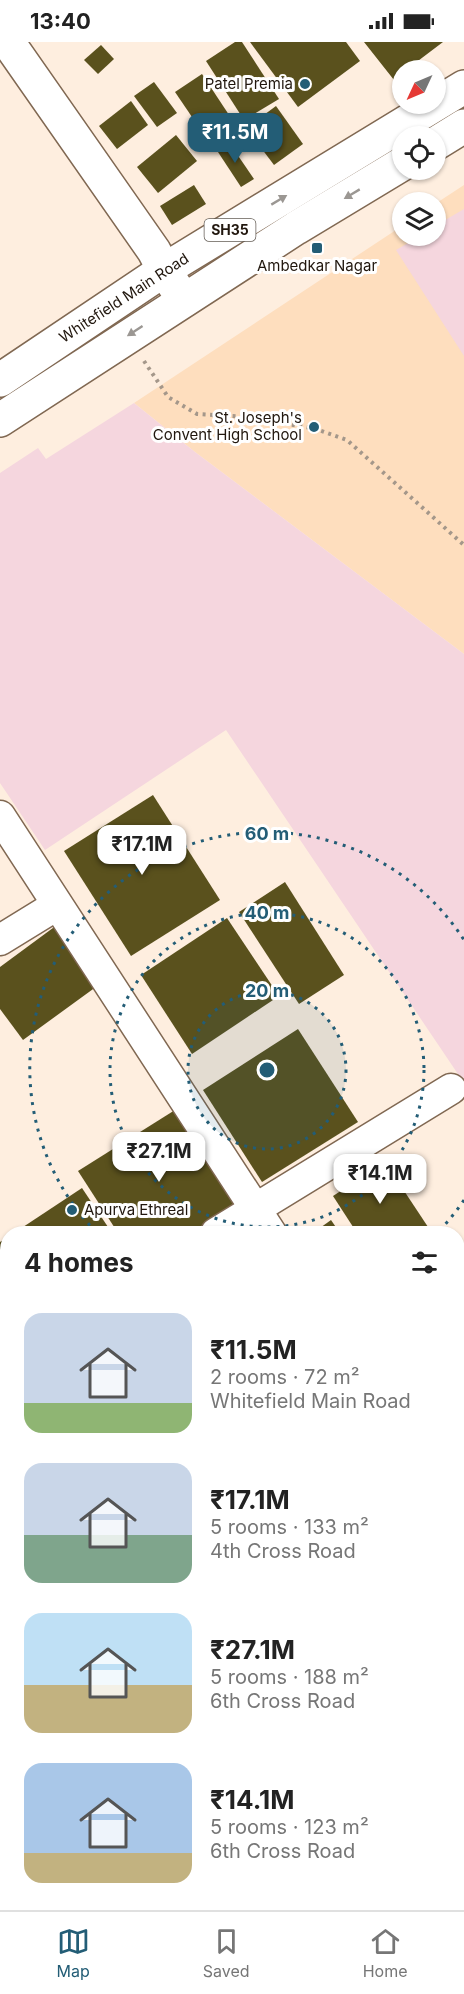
<!DOCTYPE html>
<meta charset="utf-8">
<style>
:root{--surface:#fff;--page:#f6f6f6;--text:#222;--muted:#767676;--line:#e0e0e0;--accent:#235d76}
body{margin:0;font-family:Inter,sans-serif;background:var(--page);color:var(--text);height:100vh;display:flex;flex-direction:column;font-size:22px;white-space:nowrap}
*{box-sizing:border-box;margin:0}
p{font-size:20px;color:var(--muted)}
.icon{flex:none;width:33px;height:33px;fill:none;stroke:currentColor;stroke-width:2;stroke-linecap:round;stroke-linejoin:round}
.map{position:relative;flex:1;overflow:hidden}
.sheet{position:absolute;left:0px;top:1184px;width:465px;height:686px;display:flex;flex-direction:column;background:var(--surface);border-radius:24px 24px 0 0;box-shadow:0 2px 4px #0004}
.sheet>*{flex:none}
.needle{width:39px;rotate:226deg}
.buttons{position:absolute;left:392px;top:18px;display:grid;gap:12px}
.buttons a{display:grid;place-items:center;width:54px;height:54px;border-radius:50%;background:var(--surface);box-shadow:0 2px 4px #0004;font-size:30px}
.price{position:absolute;translate:-50% -51px;padding:0 14px;border-radius:12px;background:#fff;color:#222;font-size:20px;line-height:39px;filter:drop-shadow(0 2px 3px #0008)}
.price::after{content:'';position:absolute;left:50%;top:36px;width:18px;height:14px;margin-left:-9px;background:inherit;clip-path:polygon(0 0,100% 0,50% 100%)}
.price.current{background:var(--accent);color:#fff}
ul{padding:0;list-style:none}
li{display:flex;align-items:center;gap:18px;height:150px;padding:0 24px}
li span{display:grid;place-items:center;flex:none;width:168px;height:120px;border-radius:18px;color:#555}
li>.icon{margin-inline-start:auto}
span .icon{width:72px;height:72px;fill:#fffc;stroke-width:1}
li b{font-size:26px}
h2{display:flex;justify-content:space-between;align-items:center;height:72px;padding:0 24px;font-size:26px}
.status{display:flex;justify-content:space-between;align-items:center;height:42px;padding:0 30px;background:var(--surface);direction:ltr}
.status svg{height:16px;fill:currentColor}
.dock{display:flex;justify-content:space-around;align-items:center;height:84px;border-top:2px solid var(--line);background:var(--surface);font-size:16px;color:var(--muted)}
.dock a{display:grid;justify-items:center;gap:3px}
.dock .current{color:var(--accent)}
.map>svg:first-child{display:block}
.built{fill:#fedebe}
.green{fill:#f5d6de}
.building{fill:#5a511d}
.lines{fill:none;stroke-linecap:round;stroke-linejoin:round}
.lane-casing{stroke:#806852;stroke-width:18}
.street-casing{stroke:#806852;stroke-width:33}
.secondary-casing{stroke:#806852;stroke-width:36}
.primary-casing{stroke:#806852;stroke-width:36}
.path{stroke:#a4978a;stroke-width:4;stroke-dasharray:3 4.5;stroke-linecap:butt}
.lane{stroke:#fff;stroke-width:15}
.street{stroke:#fff;stroke-width:30}
.secondary{stroke:#fff;stroke-width:33}
.primary{stroke:#fff;stroke-width:33}
.oneway{fill:#9b9793}
.ring{fill:none;stroke:#235d76;stroke-width:3;stroke-dasharray:3 6}
.poi-dot{fill:#235d76;stroke:#fff;stroke-width:2}
.labels{text-anchor:middle;stroke-width:6;stroke-linejoin:round;paint-order:stroke}
.shield{fill:#fff;stroke:#645d56;stroke-width:1.5}
.shield-label{font-size:14px;font-weight:bold;fill:#21170e}
.poi-label{font-size:15px;fill:#21170e;stroke:#fff;text-anchor:end}
.street-label{font-size:15px;fill:#21170e;stroke:#fff}
.centre{fill:#235d76;stroke:#fff;stroke-width:3}
.ring-label{font-size:18px;text-anchor:middle;font-weight:bold;fill:#235d76;stroke:#fff;stroke-width:6;stroke-linejoin:round;paint-order:stroke}
</style>
<div class="status"><b>13:40</b><svg viewBox="0 0 49 12"><path d="M0 12V9h3v3zM5 12V6h3v6zM10 12V3h3v9zM15 12V0h3v12zM26 1h20v11H26zM47 4h2v5h-2z"/></svg></div>
<div class="map">
<svg width="464" height="1868" viewBox="0 0 464 1868">
<rect width="100%" height="100%" fill="#feeedf"/>
<g class="built">
<path d="M464 143V612L195 410 134 361 402 184V194H435V162Z"/>
<path d="M464 1464V1868H123L119 1862H458V1472Z"/>
</g>
<g class="green">
<path d="M464 167V314L396 208 420 194H435V184Z"/>
<path d="M134 361 195 410 464 612V1041L226 688 45 808 0 741V431L38 406 46 417Z"/>
<path d="M458 1744 464 1756V1868H150L146 1862H458Z"/>
<path d="M0 1776 7 1788 8 1862H54L58 1868H0Z"/>
</g>
<g class="building">
<path d="M235 0H242L279 57 244 78 206 19Z"/>
<path d="M250 0H346L360 19 298 65Z"/>
<path d="M364 0H443L406 28H402V32L394 38Z"/>
<path d="M101 3 114 17 98 32 84 18Z"/>
<path d="M202 32 235 82 209 100 175 50Z"/>
<path d="M154 40 177 71 157 85 134 54Z"/>
<path d="M131 59 148 83 117 107 99 84Z"/>
<path d="M276 64 303 102 274 123 246 86Z"/>
<path d="M176 93 197 119 158 151 137 125Z"/>
<path d="M228 99 254 137 241 145 216 107Z"/>
<path d="M194 143 206 162 172 183 160 164Z"/>
<path d="M153 753 220 858 131 914 64 809Z"/>
<path d="M285 840 344 933 299 962 239 870Z"/>
<path d="M227 876 279 954 192 1012 141 933Z"/>
<path d="M57 883 100 942 23 998 0 967V925Z"/>
<path d="M298 987 358 1080 262 1140 203 1048Z"/>
<path d="M175 1068 239 1169 204 1191H118L78 1129Z"/>
<path d="M385 1120 432 1191H357L333 1154Z"/>
<path d="M82 1146 112 1191H14Z"/>
<path d="M331 1178 340 1191H313Z"/>
<path d="M8 1195V1218L0 1207V1200Z"/>
<path d="M0 1262 8 1274V1297L0 1302Z"/>
<path d="M464 1311V1410L458 1424V1324Z"/>
<path d="M0 1370 8 1381V1411L0 1416Z"/>
<path d="M8 1495V1620L0 1624V1499Z"/>
<path d="M464 1529V1552L458 1555V1532Z"/>
</g>
<g class="lines">
<defs>
<path id="lane" d="M458 1630 464 1626"/>
<g id="street">
<path d="M0 774 271 1191"/>
<path d="M0 898 57 863"/>
<path d="M216 1191 451 1047"/>
<path d="M0 1330 8 1326"/>
<path d="M0 1716 8 1728"/>
<path d="M90 1862 94 1868"/>
</g>
<path id="secondary" d="M8 0 154 209 164 228 184 258"/>
<g id="primary">
<path d="M435 102 464 84"/>
<path d="M0 338 164 228 464 45"/>
<path d="M0 378 296 186 402 122"/>
</g>
</defs>
<use href="#lane" class="lane-casing"/>
<use href="#street" class="street-casing"/>
<use href="#secondary" class="secondary-casing"/>
<use href="#primary" class="primary-casing"/>
<path class="path" d="M144 319 168 355 197 372 249 375 316 387 347 398 464 503"/>
<use href="#lane" class="lane"/>
<use href="#street" class="street"/>
<use href="#secondary" class="secondary"/>
<use href="#primary" class="primary"/>
</g>
<defs><path id="oneway-solid" d="M-6-.8H1V-3.2L6.5 0L1 3.2V.8H-6Z" transform="scale(1.5)"/></defs>
<g class="oneway">
<use href="#oneway-solid" transform="translate(352 152) rotate(149)"/>
<use href="#oneway-solid" transform="translate(279 158) rotate(-31)"/>
<use href="#oneway-solid" transform="translate(135 289) rotate(147)"/>
</g>
<circle cx="267" cy="1028" r="79" fill="#235d76" fill-opacity=".12"/>
<g class="ring">
<circle cx="267" cy="1028" r="79"/>
<circle cx="267" cy="1028" r="157"/>
<path d="M464 1158A236 236 0 0 1 438 1190M96 1190A236 236 0 1 1 464 898"/>
</g>
<g class="poi-dot">
<circle cx="305" cy="42" r="6"/>
<rect x="311" y="200" width="12" height="12" rx="3"/>
<circle cx="314" cy="385" r="6"/>
<circle cx="72" cy="1168" r="6"/>
</g>
<g class="labels">
<rect class="shield" x="204.5" y="177" width="51" height="22" rx="4.5"/>
<g class="shield-label">
<text x="230" y="193">SH35</text>
</g>
<g class="poi-label">
<text x="293" y="47">Patel Premia</text>
<text x="317" y="229" text-anchor="middle">Ambedkar Nagar</text>
<text x="302" y="381">St. Joseph's<tspan x="302" dy="17">Convent High School</tspan></text>
<text x="84" y="1173" text-anchor="start">Apurva Ethreal</text>
</g>
<g class="street-label">
<text transform="translate(124 256) rotate(-33)" y="5">Whitefield Main Road</text>
</g>
</g>
<circle cx="267" cy="1028" r="9" class="centre"/>
<g class="ring-label">
<text x="267" y="798">60 m</text>
<text x="267" y="877">40 m</text>
<text x="267" y="955">20 m</text>
</g>
</svg>
<div class="buttons">
<a><svg class="needle" viewBox="-14 -14 28 28"><path d="M0-13l5 13h-10z" fill="#e53935"/><path d="M0 13l5-13h-10z" fill="#767676"/></svg></a>
<a><svg class="icon" aria-label="locate" viewBox="0 0 24 24"><circle cx="12" cy="12" r="6"/><path d="M12 2v4M12 18v4M2 12h4M18 12h4"/></svg></a>
<a><svg class="icon" aria-label="layers" viewBox="0 0 24 24"><path d="M12 4l9 5-9 5-9-5zM3 14l9 5 9-5"/></svg></a>
</div>
<b class="price current" style="left:235px;top:122px">₹11.5M</b>
<b class="price" style="left:142px;top:834px">₹17.1M</b>
<b class="price" style="left:159px;top:1141px">₹27.1M</b>
<b class="price" style="left:380px;top:1163px">₹14.1M</b>
<section class="sheet">
<h2>4 homes<svg class="icon" aria-label="filters" viewBox="0 0 24 24"><path d="M4 7h16M4 17h16"/><circle cx="9" cy="7" r="2"/><circle cx="15" cy="17" r="2"/></svg></h2>
<ul>
<li><span style="background:linear-gradient(#c9d6e8 75%,#8fb573 0)"><svg class="icon" aria-label="home" viewBox="0 0 24 24"><path d="M3 11l9-7 9 7M6 9v11h12V9"/></svg></span><div><b>₹11.5M</b><p>2 rooms · 72 m²</p><p>Whitefield Main Road</p></div></li>
<li><span style="background:linear-gradient(#c9d6e8 60%,#7fa58c 0)"><svg class="icon" aria-label="home" viewBox="0 0 24 24"><path d="M3 11l9-7 9 7M6 9v11h12V9"/></svg></span><div><b>₹17.1M</b><p>5 rooms · 133 m²</p><p>4th Cross Road</p></div></li>
<li><span style="background:linear-gradient(#bfe0f5 60%,#c2b280 0)"><svg class="icon" aria-label="home" viewBox="0 0 24 24"><path d="M3 11l9-7 9 7M6 9v11h12V9"/></svg></span><div><b>₹27.1M</b><p>5 rooms · 188 m²</p><p>6th Cross Road</p></div></li>
<li><span style="background:linear-gradient(#a9c7e8 75%,#c2b280 0)"><svg class="icon" aria-label="home" viewBox="0 0 24 24"><path d="M3 11l9-7 9 7M6 9v11h12V9"/></svg></span><div><b>₹14.1M</b><p>5 rooms · 123 m²</p><p>6th Cross Road</p></div></li>
</ul>
</section>
</div>
<nav class="dock">
<a class="current"><svg class="icon" aria-label="map" viewBox="0 0 24 24"><path d="M3 6l6-2 6 2 6-2v14l-6 2-6-2-6 2zM9 4v14M15 6v14"/></svg>Map</a>
<a><svg class="icon" aria-label="saved" viewBox="0 0 24 24"><path d="M7 4h10v16l-5-4-5 4z"/></svg>Saved</a>
<a><svg class="icon" aria-label="home" viewBox="0 0 24 24"><path d="M3 11l9-7 9 7M6 9v11h12V9"/></svg>Home</a>
</nav>
